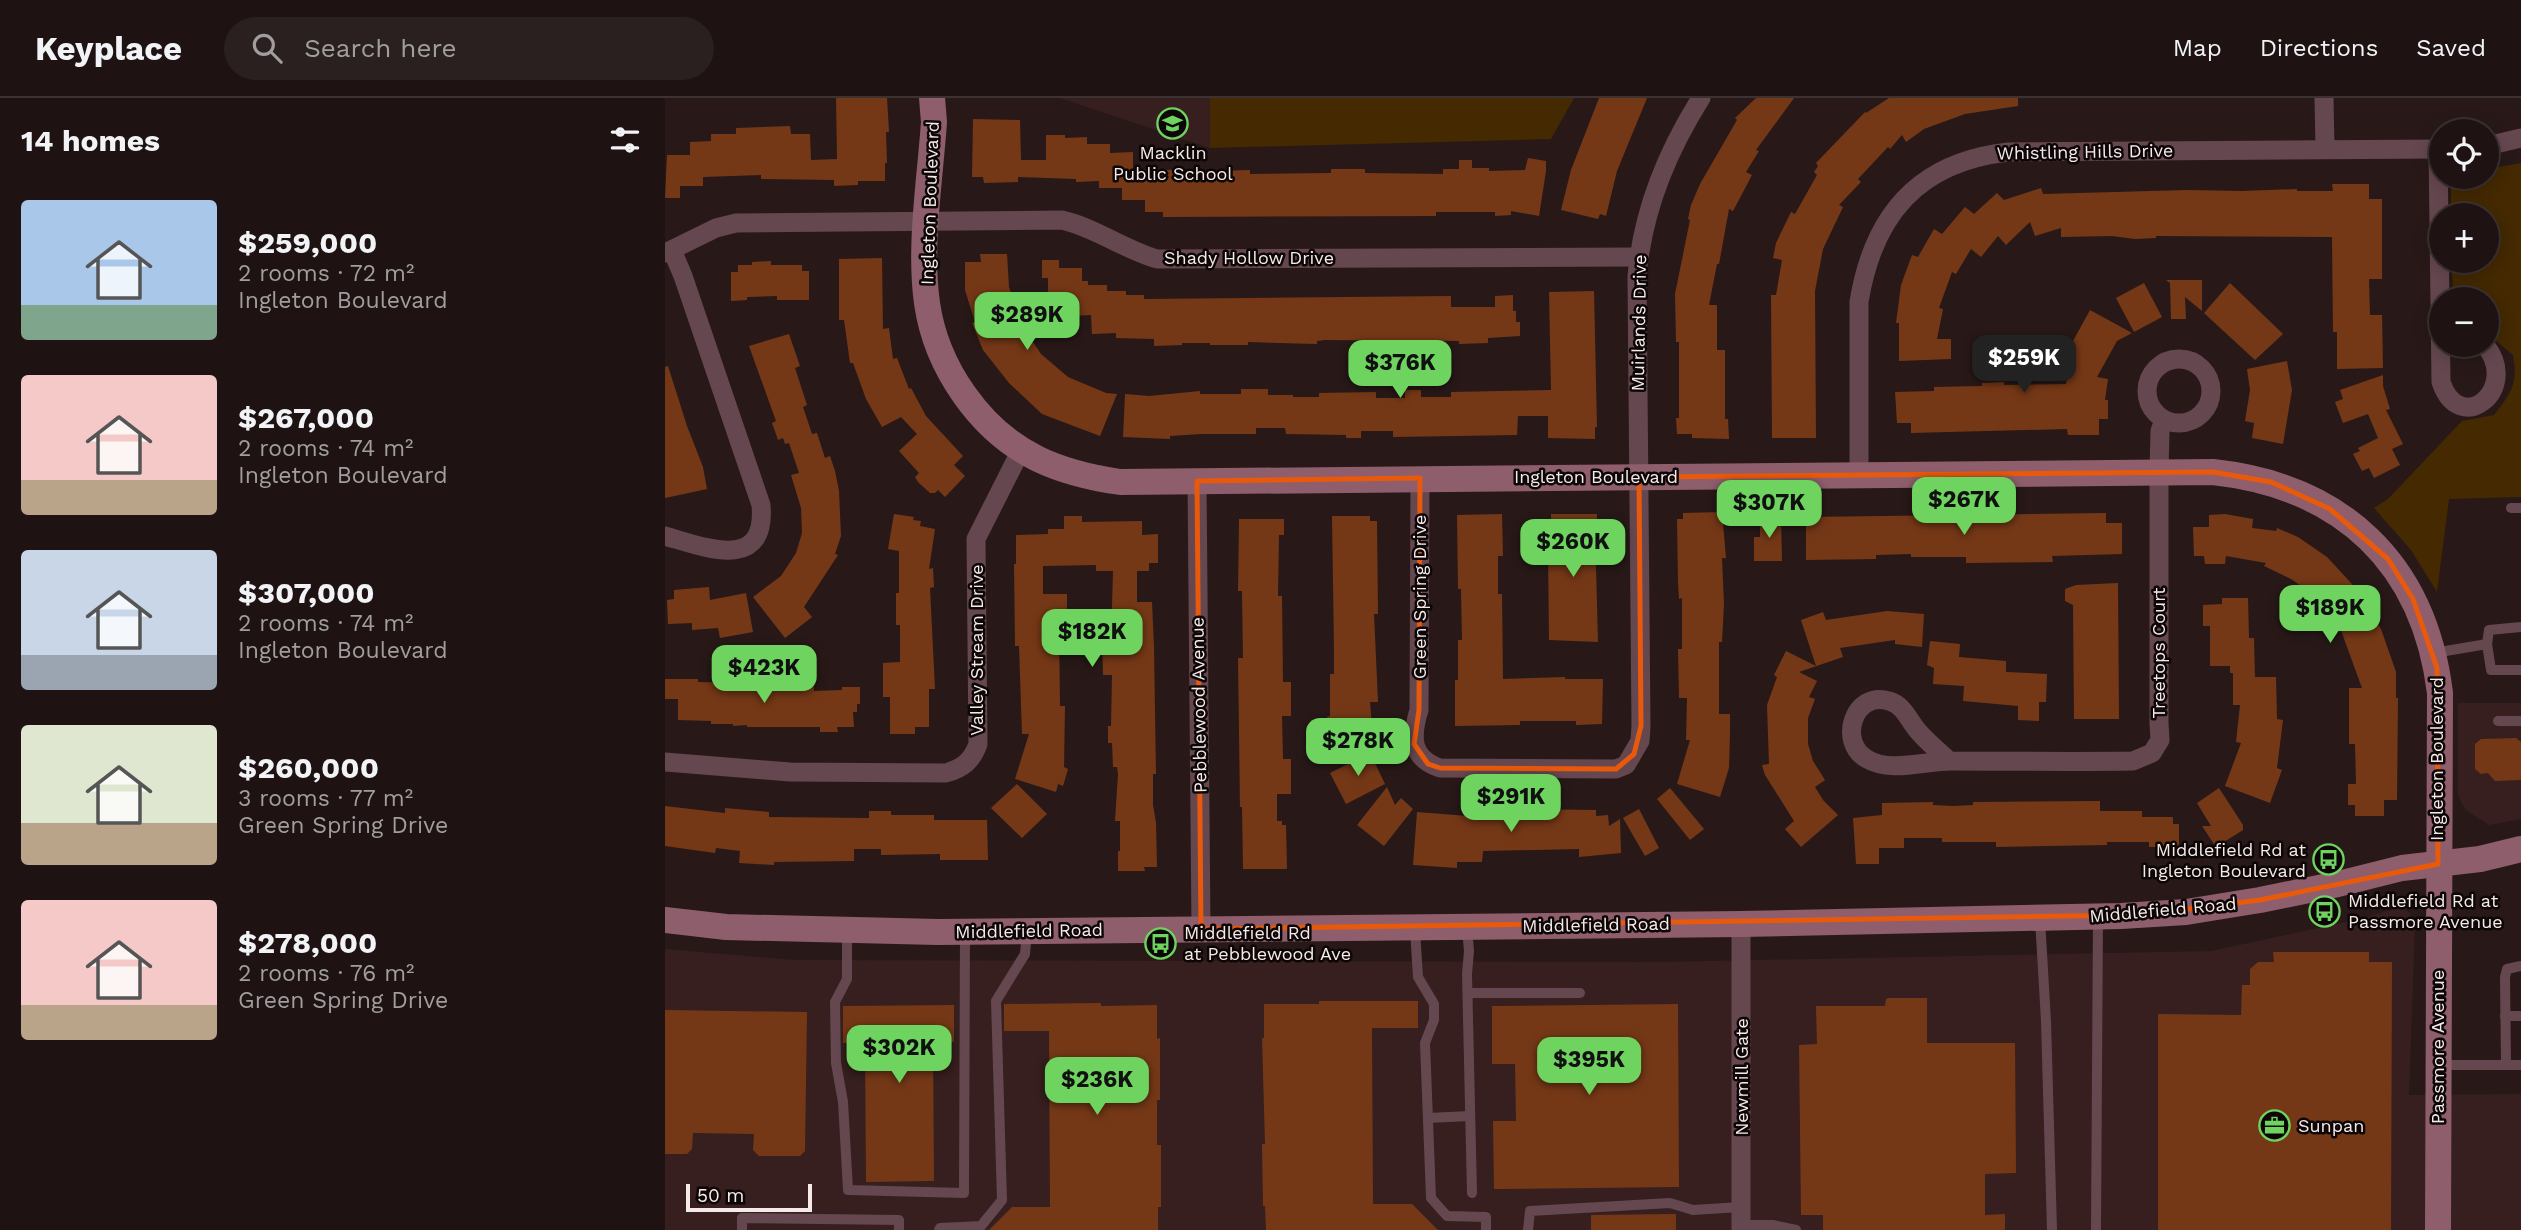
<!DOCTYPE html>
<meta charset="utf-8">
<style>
:root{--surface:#1e1312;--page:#2b2020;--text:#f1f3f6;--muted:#a19e9f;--line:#3c3232;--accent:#6fd360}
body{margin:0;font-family:"Work Sans",sans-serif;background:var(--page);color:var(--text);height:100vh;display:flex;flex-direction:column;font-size:26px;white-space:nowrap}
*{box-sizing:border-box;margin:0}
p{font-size:23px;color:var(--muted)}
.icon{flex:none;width:38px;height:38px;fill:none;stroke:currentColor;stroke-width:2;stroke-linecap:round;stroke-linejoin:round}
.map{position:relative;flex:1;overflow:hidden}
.sheet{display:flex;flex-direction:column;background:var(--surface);width:665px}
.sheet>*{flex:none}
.fabs{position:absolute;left:1764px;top:21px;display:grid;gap:14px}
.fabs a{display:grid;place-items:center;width:70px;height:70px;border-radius:50%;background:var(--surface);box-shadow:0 4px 18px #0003,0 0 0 2px var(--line);font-size:35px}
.scale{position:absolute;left:21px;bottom:18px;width:126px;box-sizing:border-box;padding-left:7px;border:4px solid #f6eae9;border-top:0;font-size:19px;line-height:24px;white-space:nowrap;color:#f6eae9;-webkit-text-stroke:5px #0c0606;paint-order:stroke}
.price{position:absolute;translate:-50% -60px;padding:0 16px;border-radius:14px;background:var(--accent);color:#111;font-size:23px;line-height:46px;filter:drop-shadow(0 2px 4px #0008)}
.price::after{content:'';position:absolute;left:50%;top:42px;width:21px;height:16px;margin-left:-10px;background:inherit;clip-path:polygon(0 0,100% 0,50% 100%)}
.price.current{background:#222;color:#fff}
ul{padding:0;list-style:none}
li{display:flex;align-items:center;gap:21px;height:175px;padding:0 21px}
li span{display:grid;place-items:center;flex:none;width:196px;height:140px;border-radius:7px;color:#555}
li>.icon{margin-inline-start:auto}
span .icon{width:84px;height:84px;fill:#fffc;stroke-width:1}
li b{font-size:30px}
h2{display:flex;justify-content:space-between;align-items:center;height:84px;padding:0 21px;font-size:30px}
header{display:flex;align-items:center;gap:42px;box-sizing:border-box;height:98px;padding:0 35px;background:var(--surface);border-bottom:2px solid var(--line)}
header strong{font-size:33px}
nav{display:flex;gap:38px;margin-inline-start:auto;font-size:24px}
.search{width:490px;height:63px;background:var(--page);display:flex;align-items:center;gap:18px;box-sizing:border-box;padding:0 24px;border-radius:38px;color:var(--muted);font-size:26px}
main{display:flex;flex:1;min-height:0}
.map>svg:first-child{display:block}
.built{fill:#361f1e}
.green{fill:#442901}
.building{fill:#753816}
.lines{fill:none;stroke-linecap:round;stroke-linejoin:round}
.lane{stroke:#654750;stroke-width:10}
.street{stroke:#654750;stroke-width:19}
.secondary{stroke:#8e5e6c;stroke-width:26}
.marked{fill:none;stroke:#e8590c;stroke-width:5;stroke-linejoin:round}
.labels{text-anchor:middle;stroke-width:5;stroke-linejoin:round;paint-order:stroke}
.street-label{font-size:18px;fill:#f6eae9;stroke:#0c0606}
.poi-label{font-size:18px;fill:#f6eae9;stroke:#0c0606;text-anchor:start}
</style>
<header>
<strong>Keyplace</strong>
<div class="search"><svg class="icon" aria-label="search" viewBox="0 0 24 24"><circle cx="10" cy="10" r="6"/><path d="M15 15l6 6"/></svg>Search here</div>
<nav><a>Map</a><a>Directions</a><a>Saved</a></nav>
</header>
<main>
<section class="sheet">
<h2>14 homes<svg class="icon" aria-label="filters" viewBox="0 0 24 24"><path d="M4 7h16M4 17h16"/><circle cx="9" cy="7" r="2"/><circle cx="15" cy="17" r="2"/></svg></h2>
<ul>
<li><span style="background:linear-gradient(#a9c7e8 75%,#7fa58c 0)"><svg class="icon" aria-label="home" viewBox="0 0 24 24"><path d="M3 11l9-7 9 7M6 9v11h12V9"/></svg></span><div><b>$259,000</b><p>2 rooms · 72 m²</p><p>Ingleton Boulevard</p></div></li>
<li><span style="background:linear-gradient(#f6c9c9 75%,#b9a48a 0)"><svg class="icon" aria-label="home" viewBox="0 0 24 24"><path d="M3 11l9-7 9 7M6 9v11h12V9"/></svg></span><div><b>$267,000</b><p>2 rooms · 74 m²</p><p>Ingleton Boulevard</p></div></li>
<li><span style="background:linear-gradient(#c9d6e8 75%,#9aa5b1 0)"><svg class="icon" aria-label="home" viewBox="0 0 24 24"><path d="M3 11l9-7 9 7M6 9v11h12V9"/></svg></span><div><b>$307,000</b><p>2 rooms · 74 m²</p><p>Ingleton Boulevard</p></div></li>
<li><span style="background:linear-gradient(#dfe7d0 70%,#b9a48a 0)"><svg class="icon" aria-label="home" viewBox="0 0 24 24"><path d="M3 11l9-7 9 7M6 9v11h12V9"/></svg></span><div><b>$260,000</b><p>3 rooms · 77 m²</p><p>Green Spring Drive</p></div></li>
<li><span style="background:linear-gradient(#f6c9c9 75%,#b9a48a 0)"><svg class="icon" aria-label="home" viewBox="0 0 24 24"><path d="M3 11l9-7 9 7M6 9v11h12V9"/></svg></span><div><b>$278,000</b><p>2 rooms · 76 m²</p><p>Green Spring Drive</p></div></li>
</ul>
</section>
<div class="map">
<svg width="1856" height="1132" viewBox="0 0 1856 1132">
<rect width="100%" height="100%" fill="#281918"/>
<g class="built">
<path d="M395 0H545V50Z"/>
<path d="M1793 605H1856V721L1824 727 1802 713 1797 706 1793 696Z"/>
<path d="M1736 809 1745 815 1750 828 1744 997 1856 996V1132H0V851L129 862 996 864 1546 853 1695 821Z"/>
</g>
<g class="green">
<path d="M545 0H909L886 41 545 50Z"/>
<path d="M1856 65V399L1784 401 1772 494 1746 452 1709 410 1723 401 1797 323 1829 317C1847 294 1853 286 1848 257L1822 235V201H1789L1786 163H1822V117H1786V79H1822V71Z"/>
</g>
<g class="building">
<path d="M171 0H222L224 34H221L222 65H220V83H193V87L169 88V82L96 81V77L38 79V88H15V100H0L2 57H25V44L46 43V36H71V30L125 28 126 36H145L146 62 172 61Z"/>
<path d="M934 0H982L952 73 941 118 935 116 933 121 896 112 906 72Z"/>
<path d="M1091 0H1129L1091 52 1094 53 1081 74 1087 77 1068 113 1064 111 1054 166H1052L1044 207H1052V252H1060V321H1063L1064 341 1027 340V336H1012L1011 320H1014V244H1011L1010 196 1025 122 1023 121 1026 107 1035 86 1072 22 1070 20Z"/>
<path d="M1224 0H1353V8L1300 16 1259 31 1241 44 1237 37 1225 51 1223 49 1193 81 1196 84 1174 107 1178 109 1158 151 1150 193 1151 340H1107L1106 197H1111L1117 162 1108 160 1111 145 1126 114 1130 116 1152 77 1149 74 1153 68 1151 65 1200 14 1201 15Z"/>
<path d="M308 21 355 22 356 62H381V37H400V40L422 39V46H445V55L468 54V71L508 72V77L550 76V73L585 72V76L666 75V71H700V75L778 76V71H794V62H807V70H824V73L860 72 863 60 881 63V73L874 118 846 113V117L830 118V114H771V118L498 119V114H480V102H457V90H434V83L411 84V81L353 79V84L319 85 318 79H307Z"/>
<path d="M1667 86H1704V101H1717V181H1704L1705 217H1717L1718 270 1672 271V234H1668L1667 139 1491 138V140L1470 141 1447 138 1396 139V130L1370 138 1365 124 1341 147 1333 138 1316 159 1306 151 1291 176 1287 174 1274 210 1278 211 1272 241H1286V261L1234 263V225H1231L1236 187 1247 157 1253 159 1269 131 1277 136 1300 109 1309 116 1332 95 1339 102 1376 90 1378 96 1522 92 1577 93 1632 91V93H1668Z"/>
<path d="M315 156H342L344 189 351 208 348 209 361 241 364 238 376 256 403 279 441 295 452 296 435 338 377 316 344 285 318 252 307 225 310 224 300 192V164H316Z"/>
<path d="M217 160 218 231 224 230 228 261 232 260 244 291 246 290 261 318 298 358 289 367 300 378 280 399 273 392 270 395H265L253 384 250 379 254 375 234 353 252 336 236 319 217 329 201 301 188 265H185L179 222H174V161Z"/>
<path d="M377 162H394V170H417V183H423V187H442V193H461V197H479V201L786 198V209H830V198L848 197V213H851V224H855V238L823 240V245L794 246V243L660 242 652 243V246L583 244V247H545V245H517V247L489 248V241L451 240V235L427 236 426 217 406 218V205H383V180H377Z"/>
<path d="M106 163V167H137V173H144V202H112V198L82 199V202L66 203V174H73V167H87V164Z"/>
<path d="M1501 182H1537V213L1520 199 1521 221H1506L1505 185Z"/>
<path d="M1479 185 1497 219 1469 234 1451 200Z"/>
<path d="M1565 185 1618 236 1590 262 1539 215Z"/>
<path d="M929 193 932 329H930V341L883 340V318H853L852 337 728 339V333H696V340H681V337L621 336 620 330H591V336H536L505 338V341L458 339 460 296 484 298 535 293V296H576V291H603V297H628V299H654V295L711 294V300H740V292H756V299H786V294L886 292 884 194Z"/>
<path d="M1425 212 1467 235 1452 243 1432 279 1443 281 1440 302H1443V321H1434V337H1403L1402 331 1246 335V325H1232L1230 294 1269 293V289L1317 288V285L1339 284V287L1401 286 1408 243Z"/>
<path d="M124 236 135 268 130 270 142 307 138 309 147 336 152 335 160 360 165 358 170 373 174 393 176 438 170 456 173 457 139 509 147 519 120 540 88 499 116 478 131 455 137 435 136 410 126 377 134 375 124 345 120 346 118 340 113 342 107 325 111 323 84 248Z"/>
<path d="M1622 263 1627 292 1618 346 1587 340 1589 325 1580 323 1585 292 1582 271Z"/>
<path d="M3 268 22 328 38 369 42 391 0 400V269Z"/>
<path d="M1718 277V288L1725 311 1721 312 1738 346 1727 351 1735 367 1709 380 1704 370 1697 373 1688 356 1695 353 1693 350 1713 340 1703 316 1678 325 1670 304 1678 301 1675 292Z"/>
<path d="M1057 414 1061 460H1057L1059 506 1057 544H1054V616H1065V635L1064 670 1055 699 1012 686 1025 642H1021L1022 600H1014L1013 551H1017V500L1014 501 1013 484 1012 421H1018V415Z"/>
<path d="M1441 415V425H1457V456L1387 458 1388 464 1301 465V459H1246V456L1211 457V461L1141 462V419Z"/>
<path d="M229 416 249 419 248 422 256 423 255 428 270 431 264 471 268 470 269 489 265 490 270 591H264V629H250V636H225V599H218V565L235 564V527H231V495H234V453L223 451Z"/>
<path d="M837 416 838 458H833V496H837L838 581 900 579V581H938L937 626 911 627V623H855V627L790 628V582H793V542H797L796 491H793L792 417Z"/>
<path d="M886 416H932V432H930L933 544 884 542 883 453H887Z"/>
<path d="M1560 416 1588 421 1587 430 1611 433 1612 430 1633 439 1662 459 1698 498 1696 499 1716 531 1731 574V600H1733L1732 702H1719V718H1690V707H1683V686H1691L1690 646H1684V590H1697L1674 527 1652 505 1655 501 1626 481 1599 468 1601 465 1561 458 1560 466H1540L1539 458H1529L1528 429H1544V417Z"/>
<path d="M399 418H417V424L477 423V437L493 436V465H484V473H472V504H487L489 549 491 676H488V707L491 725 492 769H479L480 773H453V753H455V723H450L453 676 452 669H448L447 645H443V628H446L447 577H438L437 542H446L448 473H431V467L378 468V496H402V531H394L395 608H400L399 669 403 671 398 688 393 686 391 694 350 681 364 636H357L354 548H350L349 466H351V437L383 436V431H399Z"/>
<path d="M667 418H705V423H712L713 516H709L713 604H705L708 642 698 643 701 649 664 653 662 619 665 618V576H669V553Z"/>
<path d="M1095 419H1116L1117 463H1089V439H1095Z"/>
<path d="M574 421H619V437H614L613 498H617L618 584H626V618H617L618 661H626V696H612V723H617V727H621L622 771H578L577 709H575L573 560H578L577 493H573Z"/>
<path d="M1453 485 1454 621H1409L1408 507 1400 503V491L1411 487Z"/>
<path d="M44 489 45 502 81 495 88 534 55 540 53 530 27 532V525L3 526 2 502 9 501V492Z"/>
<path d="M1557 500H1583L1584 540H1589L1590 579H1611L1612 621 1618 622 1612 670 1617 672 1605 705 1560 688 1576 645 1571 644 1575 607H1568V575H1565V568H1545V528H1538V507L1557 506Z"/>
<path d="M1222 513 1259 516 1257 549 1230 546V542L1175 550 1178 559 1134 574 1152 583 1144 599 1150 601 1143 620V646L1148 663 1160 682 1150 689 1158 702 1173 717 1136 749 1120 731 1129 723 1100 677 1097 667 1104 666 1102 607 1112 579 1109 577 1121 553 1151 568 1136 522 1158 514 1161 522Z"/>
<path d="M1265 543 1295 546 1294 559 1341 563V574L1382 576 1381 604H1374V623L1353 622V608L1298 603 1299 588 1268 586 1269 570 1262 567Z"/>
<path d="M0 581H33V584L79 585V588H101V590L149 589V593L177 592V589H195V606H192V614H188L189 629H172L173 634H155V629H82V627L68 628V626H46V623L13 622V601H0Z"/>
<path d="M1851 640 1856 644V682L1830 683 1823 675 1816 676 1810 671V646L1816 641Z"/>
<path d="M705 655 720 686 681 706 665 675Z"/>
<path d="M352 686 382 716 357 740 326 710Z"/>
<path d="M722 689 730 707 736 700 748 711 719 748 692 727Z"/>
<path d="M1005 690 1039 731 1025 742 992 701Z"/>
<path d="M1554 690 1578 727V732L1551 749 1537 728H1546L1532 705Z"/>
<path d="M1435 703V713H1477V719H1508V726H1514V749H1484V744H1442V747L1331 749V744H1277V740H1239V750H1214V766H1191L1188 720 1217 717V705L1268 704V707L1289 708 1308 707V704Z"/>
<path d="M0 708 60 715V710L104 714V719L204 720V713H226V717H269V722H322L323 762H275V756L216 757V751H189V763L109 764V767L74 765 75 753 51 750 50 755 0 748Z"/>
<path d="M833 708H851V711L931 712V718L943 717 944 728 955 721 956 755 914 759V751L818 753 817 764H792V770L748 767 752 714 803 718V711L833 710Z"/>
<path d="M974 711 994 750 980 758 958 720Z"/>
<path d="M1608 854H1704V864H1727L1726 1132H1493V916L1576 917 1577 887H1585V871L1593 864H1609Z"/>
<path d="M1224 900H1262V945H1350L1351 1075 1320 1076V1117L1340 1116V1132H1158V1117H1136L1134 947 1152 946 1151 908H1220L1221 901Z"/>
<path d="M654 903H753V930H707L708 1106H747L773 1132H601L600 1108H598L597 1046H600L597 940H599V906H654Z"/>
<path d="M436 905V908L492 907V941L495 940V1002H492V1047H496V1109H493V1132H324L347 1109H385L384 933H339V906Z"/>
<path d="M1013 906 1014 1089 829 1091 828 1023H851L850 966H827V908Z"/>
<path d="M289 907V944H268L269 1083 201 1084 200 945H178V908Z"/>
<path d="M0 912 142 914 140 1053 135 1058H94L88 1052 89 1036 28 1035 27 1051 22 1056H0Z"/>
<path d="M1011 1116V1132H926V1117Z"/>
</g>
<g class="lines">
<g class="lane">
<path d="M1846 410H1856"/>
<path d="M1822 546 1824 532 1856 529"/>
<path d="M1769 555 1822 546 1826 572H1856"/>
<path d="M1833 623H1856"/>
<path d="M1375 821 1381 923 1387 1132"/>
<path d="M802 830 804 853 802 876 807 1095"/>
<path d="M750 832 753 879 769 906V922L760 945 766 1100 782 1118 821 1119V1132"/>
<path d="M182 833V881L170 904 171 965 178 1004 183 1092 299 1095 300 834"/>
<path d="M805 895H915"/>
<path d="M1840 918H1856"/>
<path d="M1776 967H1856"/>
<path d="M1841 967 1840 879 1842 871 1856 868"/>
<path d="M763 1020 805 1018"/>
<path d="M1076 1127H1108L1131 1132"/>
<path d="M77 1132V1120L234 1122V1132"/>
<path d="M274 1132 275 1130 316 1128 337 1102 331 903 360 856 362 833"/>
<path d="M863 1132 865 1113 1005 1105 1028 1112 1076 1109"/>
<path d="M1431 1132 1433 819"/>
</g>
<g class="street">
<path d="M1659 0 1660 50"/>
<path d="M1822 48 1856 40"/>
<path d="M1773 51 1776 284C1795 340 1856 291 1820 247"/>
<path d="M0 155 51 130 71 125 397 122C431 130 458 151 492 161L973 159"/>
<circle cx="1514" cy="293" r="32"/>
<path d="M1194 378V204C1208 117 1253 64 1343 54L1776 51"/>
<path d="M755 380 754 612C746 638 745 660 775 670L951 671 961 667 975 643 976 628 972 179C977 115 1002 54 1036 0"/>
<path d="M532 383 536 831"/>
<path d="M0 438C39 449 102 475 96 407L18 178 7 152"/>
<path d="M1284 663C1274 653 1262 644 1253 633 1244 623 1239 607 1224 603 1189 592 1172 644 1202 661 1225 675 1260 663 1286 663 1347 663 1407 664 1468 663L1487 655 1495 642 1494 625V374L1495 333 1499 322"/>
<path d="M0 664 125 674 281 675C298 670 307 663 313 646L311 441 356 352"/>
<path d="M1076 826V1132"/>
</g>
<g class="secondary">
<path d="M267 0 269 24C265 82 254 148 262 205 271 269 315 333 373 361 398 373 427 380 455 384L1548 374C1677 388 1759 465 1775 595L1773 1132"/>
<path d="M0 822 61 829 273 834 1076 826 1456 818 1521 814 1595 802 1673 786 1737 770 1815 761 1856 751"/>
</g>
</g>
<path class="marked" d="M1548 374 1606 384 1665 411 1723 461 1748 501 1772 570 1773 766 1595 802 1476 817 536 831 532 383 755 380 754 612 749 646 763 666 775 670 951 671 969 656 976 628 974 379Z"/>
<defs>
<symbol id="school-ring" viewBox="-11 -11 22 22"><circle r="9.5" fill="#0c0606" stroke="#6fd360" stroke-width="1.5"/><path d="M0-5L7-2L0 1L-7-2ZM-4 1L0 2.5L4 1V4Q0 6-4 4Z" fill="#6fd360"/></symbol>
<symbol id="bus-ring" viewBox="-11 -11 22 22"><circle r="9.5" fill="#0c0606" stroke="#6fd360" stroke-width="1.5"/><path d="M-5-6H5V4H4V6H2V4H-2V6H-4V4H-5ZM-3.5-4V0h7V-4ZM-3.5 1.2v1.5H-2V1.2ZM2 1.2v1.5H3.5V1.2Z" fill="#6fd360"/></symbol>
<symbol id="office-ring" viewBox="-11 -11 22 22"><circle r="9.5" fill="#0c0606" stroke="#6fd360" stroke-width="1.5"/><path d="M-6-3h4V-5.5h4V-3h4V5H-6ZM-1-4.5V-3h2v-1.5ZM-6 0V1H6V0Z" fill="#6fd360"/></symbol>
</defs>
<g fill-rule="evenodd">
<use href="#school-ring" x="490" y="8" width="35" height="35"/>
<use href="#bus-ring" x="1646" y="744" width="35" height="35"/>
<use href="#bus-ring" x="1642" y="796" width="35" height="35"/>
<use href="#bus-ring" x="478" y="828" width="35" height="35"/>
<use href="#office-ring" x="1592" y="1010" width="35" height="35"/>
</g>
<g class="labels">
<g class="street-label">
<text transform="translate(1420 54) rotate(-1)" y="6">Whistling Hills Drive</text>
<text transform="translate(265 105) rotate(-88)" y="6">Ingleton Boulevard</text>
<text x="584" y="166">Shady Hollow Drive</text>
<text transform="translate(974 225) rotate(-89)" y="6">Muirlands Drive</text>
<text x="931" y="385">Ingleton Boulevard</text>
<text transform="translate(755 499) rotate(-90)" y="6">Green Spring Drive</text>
<text transform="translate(312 552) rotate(-90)" y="6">Valley Stream Drive</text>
<text transform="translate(1494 555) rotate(-90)" y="6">Treetops Court</text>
<text transform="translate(534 607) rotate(-91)" y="6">Pebblewood Avenue</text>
<text transform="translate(1772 661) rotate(-90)" y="6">Ingleton Boulevard</text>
<text transform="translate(1498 812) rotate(-5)" y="6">Middlefield Road</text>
<text transform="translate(931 827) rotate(-1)" y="6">Middlefield Road</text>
<text transform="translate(364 833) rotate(-1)" y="6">Middlefield Road</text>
<text transform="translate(1773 949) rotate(-90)" y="6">Passmore Avenue</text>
<text transform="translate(1077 979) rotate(-90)" y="6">Newmill Gate</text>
</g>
<g class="poi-label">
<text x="508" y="61" text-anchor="middle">Macklin<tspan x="508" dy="21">Public School</tspan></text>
<text x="1641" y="758" text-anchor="end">Middlefield Rd at<tspan x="1641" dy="21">Ingleton Boulevard</tspan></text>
<text x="1683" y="809">Middlefield Rd at<tspan x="1683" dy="21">Passmore Avenue</tspan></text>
<text x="519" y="841">Middlefield Rd<tspan x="519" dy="21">at Pebblewood Ave</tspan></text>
<text x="1633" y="1034">Sunpan</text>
</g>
</g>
</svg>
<div class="fabs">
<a><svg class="icon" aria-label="locate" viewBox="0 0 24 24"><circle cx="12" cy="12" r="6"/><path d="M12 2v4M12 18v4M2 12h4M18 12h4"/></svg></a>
<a>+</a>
<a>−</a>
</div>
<div class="scale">50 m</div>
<b class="price" style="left:362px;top:254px">$289K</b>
<b class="price current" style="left:1359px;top:297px">$259K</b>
<b class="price" style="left:735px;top:302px">$376K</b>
<b class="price" style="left:1299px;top:439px">$267K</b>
<b class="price" style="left:1104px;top:442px">$307K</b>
<b class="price" style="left:908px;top:481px">$260K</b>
<b class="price" style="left:1665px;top:547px">$189K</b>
<b class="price" style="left:427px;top:571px">$182K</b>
<b class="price" style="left:99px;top:607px">$423K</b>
<b class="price" style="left:693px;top:680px">$278K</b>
<b class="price" style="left:846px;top:736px">$291K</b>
<b class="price" style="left:234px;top:987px">$302K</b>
<b class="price" style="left:924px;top:999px">$395K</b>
<b class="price" style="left:432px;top:1019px">$236K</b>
</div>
</main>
